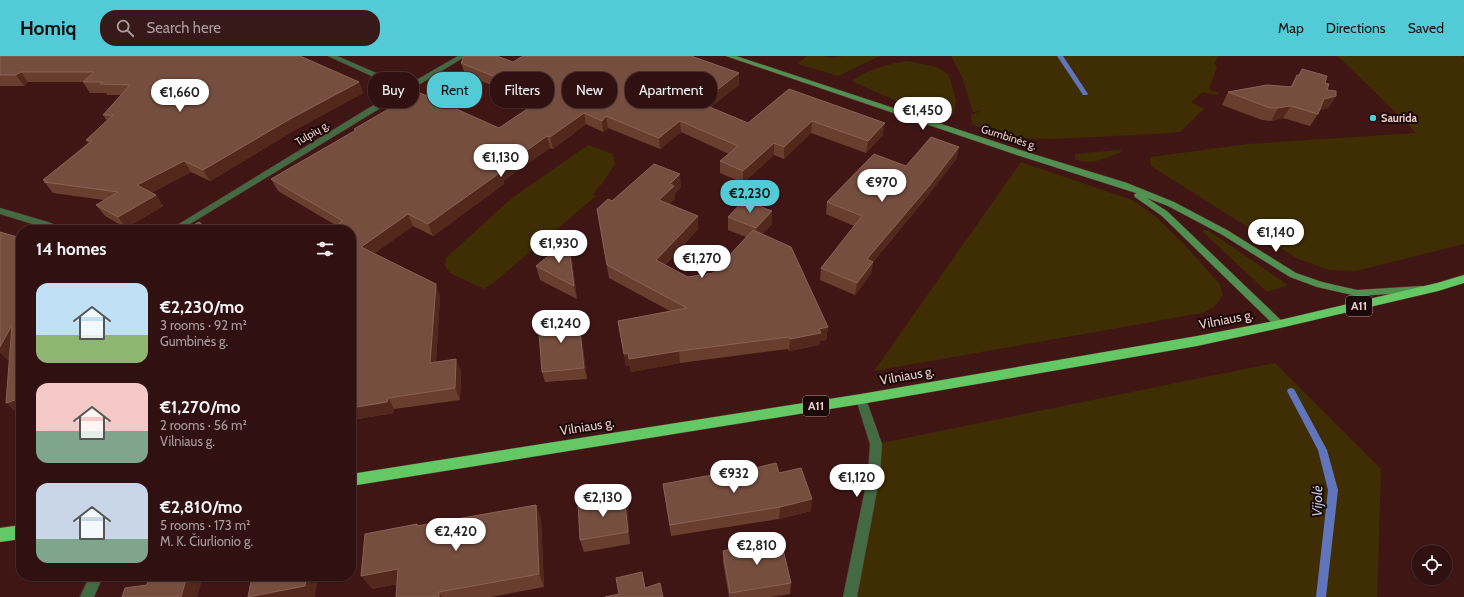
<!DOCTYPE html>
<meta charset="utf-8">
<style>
:root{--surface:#301010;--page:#381919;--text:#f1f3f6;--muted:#a89d9f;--line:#4b3030;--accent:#52cbd7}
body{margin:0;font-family:Cabin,sans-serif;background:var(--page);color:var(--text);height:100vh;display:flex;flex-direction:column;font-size:15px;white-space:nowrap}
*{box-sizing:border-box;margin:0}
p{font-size:13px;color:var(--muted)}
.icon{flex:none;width:22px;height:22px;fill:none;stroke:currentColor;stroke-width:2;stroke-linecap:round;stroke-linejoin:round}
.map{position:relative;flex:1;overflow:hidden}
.details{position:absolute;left:16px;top:169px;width:340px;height:356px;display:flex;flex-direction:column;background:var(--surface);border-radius:16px;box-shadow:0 1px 3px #0004,0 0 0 1px var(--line)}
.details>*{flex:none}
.guide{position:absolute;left:368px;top:16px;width:380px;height:36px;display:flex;gap:8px}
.fabs{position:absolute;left:1412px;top:489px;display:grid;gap:8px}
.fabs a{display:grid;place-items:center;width:40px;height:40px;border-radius:50%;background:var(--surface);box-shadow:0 1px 3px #0004,0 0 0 1px var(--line);font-size:20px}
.price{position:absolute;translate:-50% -34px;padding:0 9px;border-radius:14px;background:#fff;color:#222;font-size:13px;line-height:26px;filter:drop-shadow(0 1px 2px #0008)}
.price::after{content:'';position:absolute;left:50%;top:24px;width:12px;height:9px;margin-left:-6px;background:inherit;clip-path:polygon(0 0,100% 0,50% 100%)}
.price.on{background:var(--accent);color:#111}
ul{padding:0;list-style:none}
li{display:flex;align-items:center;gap:12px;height:100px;padding:0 20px}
li span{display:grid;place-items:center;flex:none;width:112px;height:80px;border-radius:12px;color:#555}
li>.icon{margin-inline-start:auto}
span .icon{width:48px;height:48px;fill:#fffc;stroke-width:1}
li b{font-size:17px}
h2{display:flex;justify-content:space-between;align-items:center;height:48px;padding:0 20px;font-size:17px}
.chip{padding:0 14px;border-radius:16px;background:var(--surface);box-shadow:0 1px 3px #0004,0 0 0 1px var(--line);font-size:14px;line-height:36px}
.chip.on{background:var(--accent);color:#111}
header{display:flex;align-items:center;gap:24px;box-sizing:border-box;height:56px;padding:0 20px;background:var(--accent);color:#111}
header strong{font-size:19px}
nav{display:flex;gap:22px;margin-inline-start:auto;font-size:14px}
.search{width:280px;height:36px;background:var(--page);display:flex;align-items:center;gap:10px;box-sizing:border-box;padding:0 14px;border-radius:16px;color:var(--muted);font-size:15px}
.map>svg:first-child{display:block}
.green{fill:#3f2d03}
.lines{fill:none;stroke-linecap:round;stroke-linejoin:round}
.stream{fill:#6075bb;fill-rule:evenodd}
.street-casing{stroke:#5b3332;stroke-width:1}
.secondary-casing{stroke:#5b3332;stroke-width:1}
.highway-casing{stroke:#5b3332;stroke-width:1}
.street{fill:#446a43;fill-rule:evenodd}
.secondary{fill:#529051;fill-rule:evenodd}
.highway{fill:#64c865;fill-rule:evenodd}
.wall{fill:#683f2e}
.shaded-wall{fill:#52281d}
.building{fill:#764e3f;stroke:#886255}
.poi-dot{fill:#52cbd7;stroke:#1b0808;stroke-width:1.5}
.labels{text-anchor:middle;stroke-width:4;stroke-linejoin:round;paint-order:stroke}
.far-poi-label{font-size:11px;font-weight:bold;fill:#ebcdcb;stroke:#1b0808;text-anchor:start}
.far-street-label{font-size:11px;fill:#ebcdcb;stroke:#1b0808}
.shield{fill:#1b0808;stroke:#ad9290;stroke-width:1}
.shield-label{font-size:12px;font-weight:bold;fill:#ebcdcb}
.street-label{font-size:13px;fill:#ebcdcb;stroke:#1b0808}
.water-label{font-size:14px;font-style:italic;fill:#bfcce6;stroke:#1b0808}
</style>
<header>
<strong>Homiq</strong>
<div class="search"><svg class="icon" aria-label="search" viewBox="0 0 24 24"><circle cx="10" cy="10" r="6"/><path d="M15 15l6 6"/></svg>Search here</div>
<nav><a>Map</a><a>Directions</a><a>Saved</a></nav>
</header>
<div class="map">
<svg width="1464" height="541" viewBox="0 0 1464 541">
<rect width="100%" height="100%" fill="#401615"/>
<g class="green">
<path d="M807 0H823L830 2 843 0H880L838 20 798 8Z"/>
<path d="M951 0H1219L1214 7 1217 11 1209 33 1219 37 1216 39 1203 36 1191 46 1204 53 1180 76 1154 78 1054 83 1015 82 987 75 972 68 971 59 983 54 973 56 962 21Z"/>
<path d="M1338 0H1462L1464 2V188L1356 215 1329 214 1298 203 1151 110 1150 101 1248 88 1416 77Z"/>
<path d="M907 5 937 11 949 19 956 44 954 56 955 58 945 62 905 49 852 25C868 13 888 8 907 5Z"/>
<path d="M588 89 613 98 615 108 604 125 593 138 596 140 492 228 484 233 450 217 445 210 446 202 512 142Z"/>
<path d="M1119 94 1122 96C1107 101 1089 111 1075 103V98Z"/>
<path d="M1021 106 1132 144 1155 160 1183 187 1219 227 1223 239 1214 251 1202 257 874 315Z"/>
<path d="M1203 174H1207L1212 177 1288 229 1267 236 1203 176Z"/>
<path d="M1275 307 1381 413 1377 541H850L876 388Z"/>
</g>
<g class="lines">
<g class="stream">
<path d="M1057 0H1063L1088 38 1087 39H1083Z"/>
<path d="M1291 332 1294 333 1327 394 1338 434 1326 541H1316L1328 434 1318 394 1287 335 1288 333Z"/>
</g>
<defs>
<g id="street">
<path d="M328 0H337L406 30 458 0H466L180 174H169L400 33Z"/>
<path d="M0 152 48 166 63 172 64 174H52L0 158Z"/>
<path d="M861 339 865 340 866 343 882 388 880 419 857 541H843L868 419 870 388 856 343 857 340Z"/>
<path d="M90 520H103L94 541H80Z"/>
</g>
<path id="secondary" d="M726 0H736L1020 94 1127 127 1174 146 1227 174 1296 217 1322 226 1357 234 1422 230 1427 233 1422 236 1357 240 1317 231 1290 221 1221 178 1168 150 1147 142 1168 156 1285 268 1284 271H1276L1162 160 1135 141 1134 139 1136 137 1014 98Z"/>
<g id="highway">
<path d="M1464 219V227L1438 235 1280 272 1197 290 861 348 351 430V418L861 338 1197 280 1280 264 1437 227Z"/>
<path d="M21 469V483L0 486V472Z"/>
</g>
</defs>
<use href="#street" class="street-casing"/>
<use href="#secondary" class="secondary-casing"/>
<use href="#highway" class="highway-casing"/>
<use href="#street" class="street"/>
<use href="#secondary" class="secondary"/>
<use href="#highway" class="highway"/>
</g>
<g class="wall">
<path d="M0 0 359 26 363 37 295 74 210 125 191 116 151 137 156 139 163 150 126 172 105 160 96 149 104 144 53 137 43 124 88 87 86 84 107 65 103 59 121 39H107L106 37H90L83 26H28L24 30H0Z"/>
<path d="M513 6 739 29 710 51 748 67 789 33 883 79 866 97 811 77 784 103 774 99 743 127 720 117V105L729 98 681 76 660 93 608 72 603 76 586 68 553 93 550 92 503 125 504 128 433 180 413 170 374 197 440 240 436 306 461 315 460 344 394 353V357L351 364V174L337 170 278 135 271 123 355 75 354 73 499 72 535 48 465 18 461 7Z"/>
<path d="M1302 13 1325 27 1327 34 1336 40 1328 52 1319 54 1318 58 1310 70 1283 62 1271 65 1262 64 1222 49 1228 36 1290 31 1297 19H1298Z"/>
<path d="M959 91 956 103 926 142 873 206 871 218 855 239 820 224 821 212 854 170 826 158 827 146 906 110Z"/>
<path d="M681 131 675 137V143L669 148 698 173 665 209 688 221 713 217 746 181 728 174V161L772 168 762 178 828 271 826 284 820 285 819 289 789 295 788 293 680 307 631 316 630 309 626 310 618 265 670 255 609 222 599 165 612 145Z"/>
<path d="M571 197 577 243 540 224 536 210Z"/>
<path d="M580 268 587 323 545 326 542 316Z"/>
<path d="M779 417 811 455 779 463 671 480 663 428 718 421Z"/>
<path d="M624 439 627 451 630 488 584 496 580 484Z"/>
<path d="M536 449 541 463 544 531 491 541H396L397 528 372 533 417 468 419 470Z"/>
<path d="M723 495 791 527 790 538 771 541H729L723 506Z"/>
</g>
<g class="shaded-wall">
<path d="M21 16 28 26 24 30 16 19Z"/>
<path d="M739 17V29L701 59 700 47Z"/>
<path d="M359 26 363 37 295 74 210 125 203 114 290 63Z"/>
<path d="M1336 40 1328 52 1316 55 1324 43Z"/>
<path d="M1291 50 1283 62 1271 65 1278 52Z"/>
<path d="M584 57 586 68 553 93 550 81Z"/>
<path d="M606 60 608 72 603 76 602 65Z"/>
<path d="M680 65 681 76 660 93 659 82Z"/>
<path d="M812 65 811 77 784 103V91Z"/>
<path d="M885 67 883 79 866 97 868 85Z"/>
<path d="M547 80 550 92 503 125 504 128 433 180 428 168 498 115Z"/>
<path d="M774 87V99L743 127V115Z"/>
<path d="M959 91 956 103 926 142 865 216 867 203Z"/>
<path d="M184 105 191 116 145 140 137 129Z"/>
<path d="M680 118 681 131 675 137V143L660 157 659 144 670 128Z"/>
<path d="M156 139 163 150 126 172 118 161Z"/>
<path d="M772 155V168L756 185V172Z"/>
<path d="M408 158 413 170 367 203 361 191Z"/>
<path d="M698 160V173L657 217 656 204Z"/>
<path d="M568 184 571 197 577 243 574 230Z"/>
<path d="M873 206 871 218 855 239 857 227Z"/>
<path d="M436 228 440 240 435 319 430 307Z"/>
<path d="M578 258 580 268 587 323 584 312Z"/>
<path d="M12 269 11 307 0 297V291Z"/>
<path d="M828 271 826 284 820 285 819 289 789 295 790 283 819 273Z"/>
<path d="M679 295 680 307 631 316 629 303Z"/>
<path d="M628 297 630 309 626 310 624 298Z"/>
<path d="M456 303 461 315 460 344 455 332Z"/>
<path d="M21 342V358L19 359 6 347Z"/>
<path d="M388 342 394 353V357L351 364V352Z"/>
<path d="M624 439 627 451 630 488 628 476Z"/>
<path d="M812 443 811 455 779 463 780 451Z"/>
<path d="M536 449 541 463 544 531 539 518Z"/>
<path d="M398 513 408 526 372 533 361 520Z"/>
<path d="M187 520H200L203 522 197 541H181Z"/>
<path d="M307 520H318L315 541H248Z"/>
<path d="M439 536 442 541H439Z"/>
</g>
<g class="building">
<path d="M0 0H300L359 26 290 63 203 114 184 105 137 129 156 139 118 161 96 149 118 136 44 126 47 124H43L92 85 86 84 113 59H103L130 29 100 28 103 26H83L94 16H21L16 19H0Z"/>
<path d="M464 0H497L513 6 523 0H691L739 17 700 47 748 67 789 33 885 67 868 85 812 65 784 91 774 87 743 115 720 105 738 90 680 65 659 82 606 60 602 65 584 57 550 81 547 80 498 115 501 116 428 168 408 158 361 191 436 228 430 307 456 303 455 332 388 342 387 346 351 352V174H330L343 165 271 123 356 74 354 73 418 36 499 72 545 41 461 7Z"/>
<path d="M1302 13 1327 20 1325 27 1329 28 1327 34 1336 35V40L1324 43 1318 58 1291 50 1278 52H1270L1228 36 1267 29 1292 31 1297 19 1299 20Z"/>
<path d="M931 81 959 91 929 130 867 203 873 206 857 227 821 212 862 160 827 146 874 98 906 110Z"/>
<path d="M654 108 680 118 670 128 674 130 659 144 698 160 656 204 688 221 713 217 753 174 791 191 828 271 819 273 821 277 790 283 789 281 679 295 629 303 628 297 624 298 618 265 687 252 607 209 597 153 608 143 612 145Z"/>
<path d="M744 144 772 155 756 172 728 161Z"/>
<path d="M199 166 209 174H185Z"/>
<path d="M0 176 21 182V342L6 347 12 269 0 291Z"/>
<path d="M568 184 574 230 536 210Z"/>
<path d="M578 258 584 312 542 316 538 264Z"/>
<path d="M776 407 779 417 801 412 812 443 780 451 670 469 663 428 717 418 718 421Z"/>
<path d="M624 439 628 476 580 484 578 447Z"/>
<path d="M536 449 539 518 439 536V541H396L398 513 361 520 365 478 417 468V470Z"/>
<path d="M780 481 791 527 730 537 723 495Z"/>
<path d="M642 516 645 532 660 527 663 541H605L619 538 616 522Z"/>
<path d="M149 520H187L181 541H122L125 532 147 529Z"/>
<path d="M252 520H307L305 530 248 541Z"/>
</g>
<circle class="poi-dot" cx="1373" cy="62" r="4"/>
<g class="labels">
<g class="far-poi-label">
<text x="1381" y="66">Saurida</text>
</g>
<g class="far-street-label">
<text transform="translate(312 77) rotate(-31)" y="4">Tulpių g.</text>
<text transform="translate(1009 81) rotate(18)" y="4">Gumbinės g.</text>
</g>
<g class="shield">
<rect x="1346" y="240" width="26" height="20" rx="3"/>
<rect x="803" y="340" width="26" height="20" rx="3"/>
</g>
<g class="shield-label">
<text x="1359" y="254">A11</text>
<text x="816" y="354">A11</text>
</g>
<g class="street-label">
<text transform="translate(1226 263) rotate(-11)" y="5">Vilniaus g.</text>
<text transform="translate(907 319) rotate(-10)" y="5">Vilniaus g.</text>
<text transform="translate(587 370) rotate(-9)" y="5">Vilniaus g.</text>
</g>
<g class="water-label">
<text transform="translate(1317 445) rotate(-89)" y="5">Vijolė</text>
</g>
</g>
</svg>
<div class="fabs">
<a><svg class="icon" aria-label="locate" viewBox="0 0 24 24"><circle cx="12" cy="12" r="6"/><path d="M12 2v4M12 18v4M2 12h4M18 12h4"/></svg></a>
</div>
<b class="price" style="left:180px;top:57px">€1,660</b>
<b class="price" style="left:923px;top:75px">€1,450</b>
<b class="price" style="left:501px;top:122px">€1,130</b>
<b class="price" style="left:882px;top:147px">€970</b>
<b class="price on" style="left:750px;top:158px">€2,230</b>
<b class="price" style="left:1276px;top:197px">€1,140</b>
<b class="price" style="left:559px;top:208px">€1,930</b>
<b class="price" style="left:702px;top:223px">€1,270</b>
<b class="price" style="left:561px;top:288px">€1,240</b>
<b class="price" style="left:734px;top:438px">€932</b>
<b class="price" style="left:857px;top:442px">€1,120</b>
<b class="price" style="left:603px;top:462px">€2,130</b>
<b class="price" style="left:456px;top:496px">€2,420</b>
<b class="price" style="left:757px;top:510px">€2,810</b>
<div class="guide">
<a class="chip">Buy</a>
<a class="chip on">Rent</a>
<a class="chip">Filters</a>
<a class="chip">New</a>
<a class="chip">Apartment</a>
</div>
<section class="details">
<h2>14 homes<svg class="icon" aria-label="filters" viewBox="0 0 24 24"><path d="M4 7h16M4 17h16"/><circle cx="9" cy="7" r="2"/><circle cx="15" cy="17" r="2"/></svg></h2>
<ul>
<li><span style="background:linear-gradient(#bfe0f5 65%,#8fb573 0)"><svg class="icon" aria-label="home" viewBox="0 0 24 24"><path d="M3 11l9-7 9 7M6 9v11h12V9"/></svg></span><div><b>€2,230/mo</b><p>3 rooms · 92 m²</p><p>Gumbinės g.</p></div></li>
<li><span style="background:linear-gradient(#f6c9c9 60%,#7fa58c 0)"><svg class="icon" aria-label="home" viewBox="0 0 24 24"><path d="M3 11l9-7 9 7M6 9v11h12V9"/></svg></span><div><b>€1,270/mo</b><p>2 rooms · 56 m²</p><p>Vilniaus g.</p></div></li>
<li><span style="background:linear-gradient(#c9d6e8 70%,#7fa58c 0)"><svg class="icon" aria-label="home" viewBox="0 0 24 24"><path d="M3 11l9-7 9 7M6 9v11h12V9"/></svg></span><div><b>€2,810/mo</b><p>5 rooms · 173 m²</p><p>M. K. Čiurlionio g.</p></div></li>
</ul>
</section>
</div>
